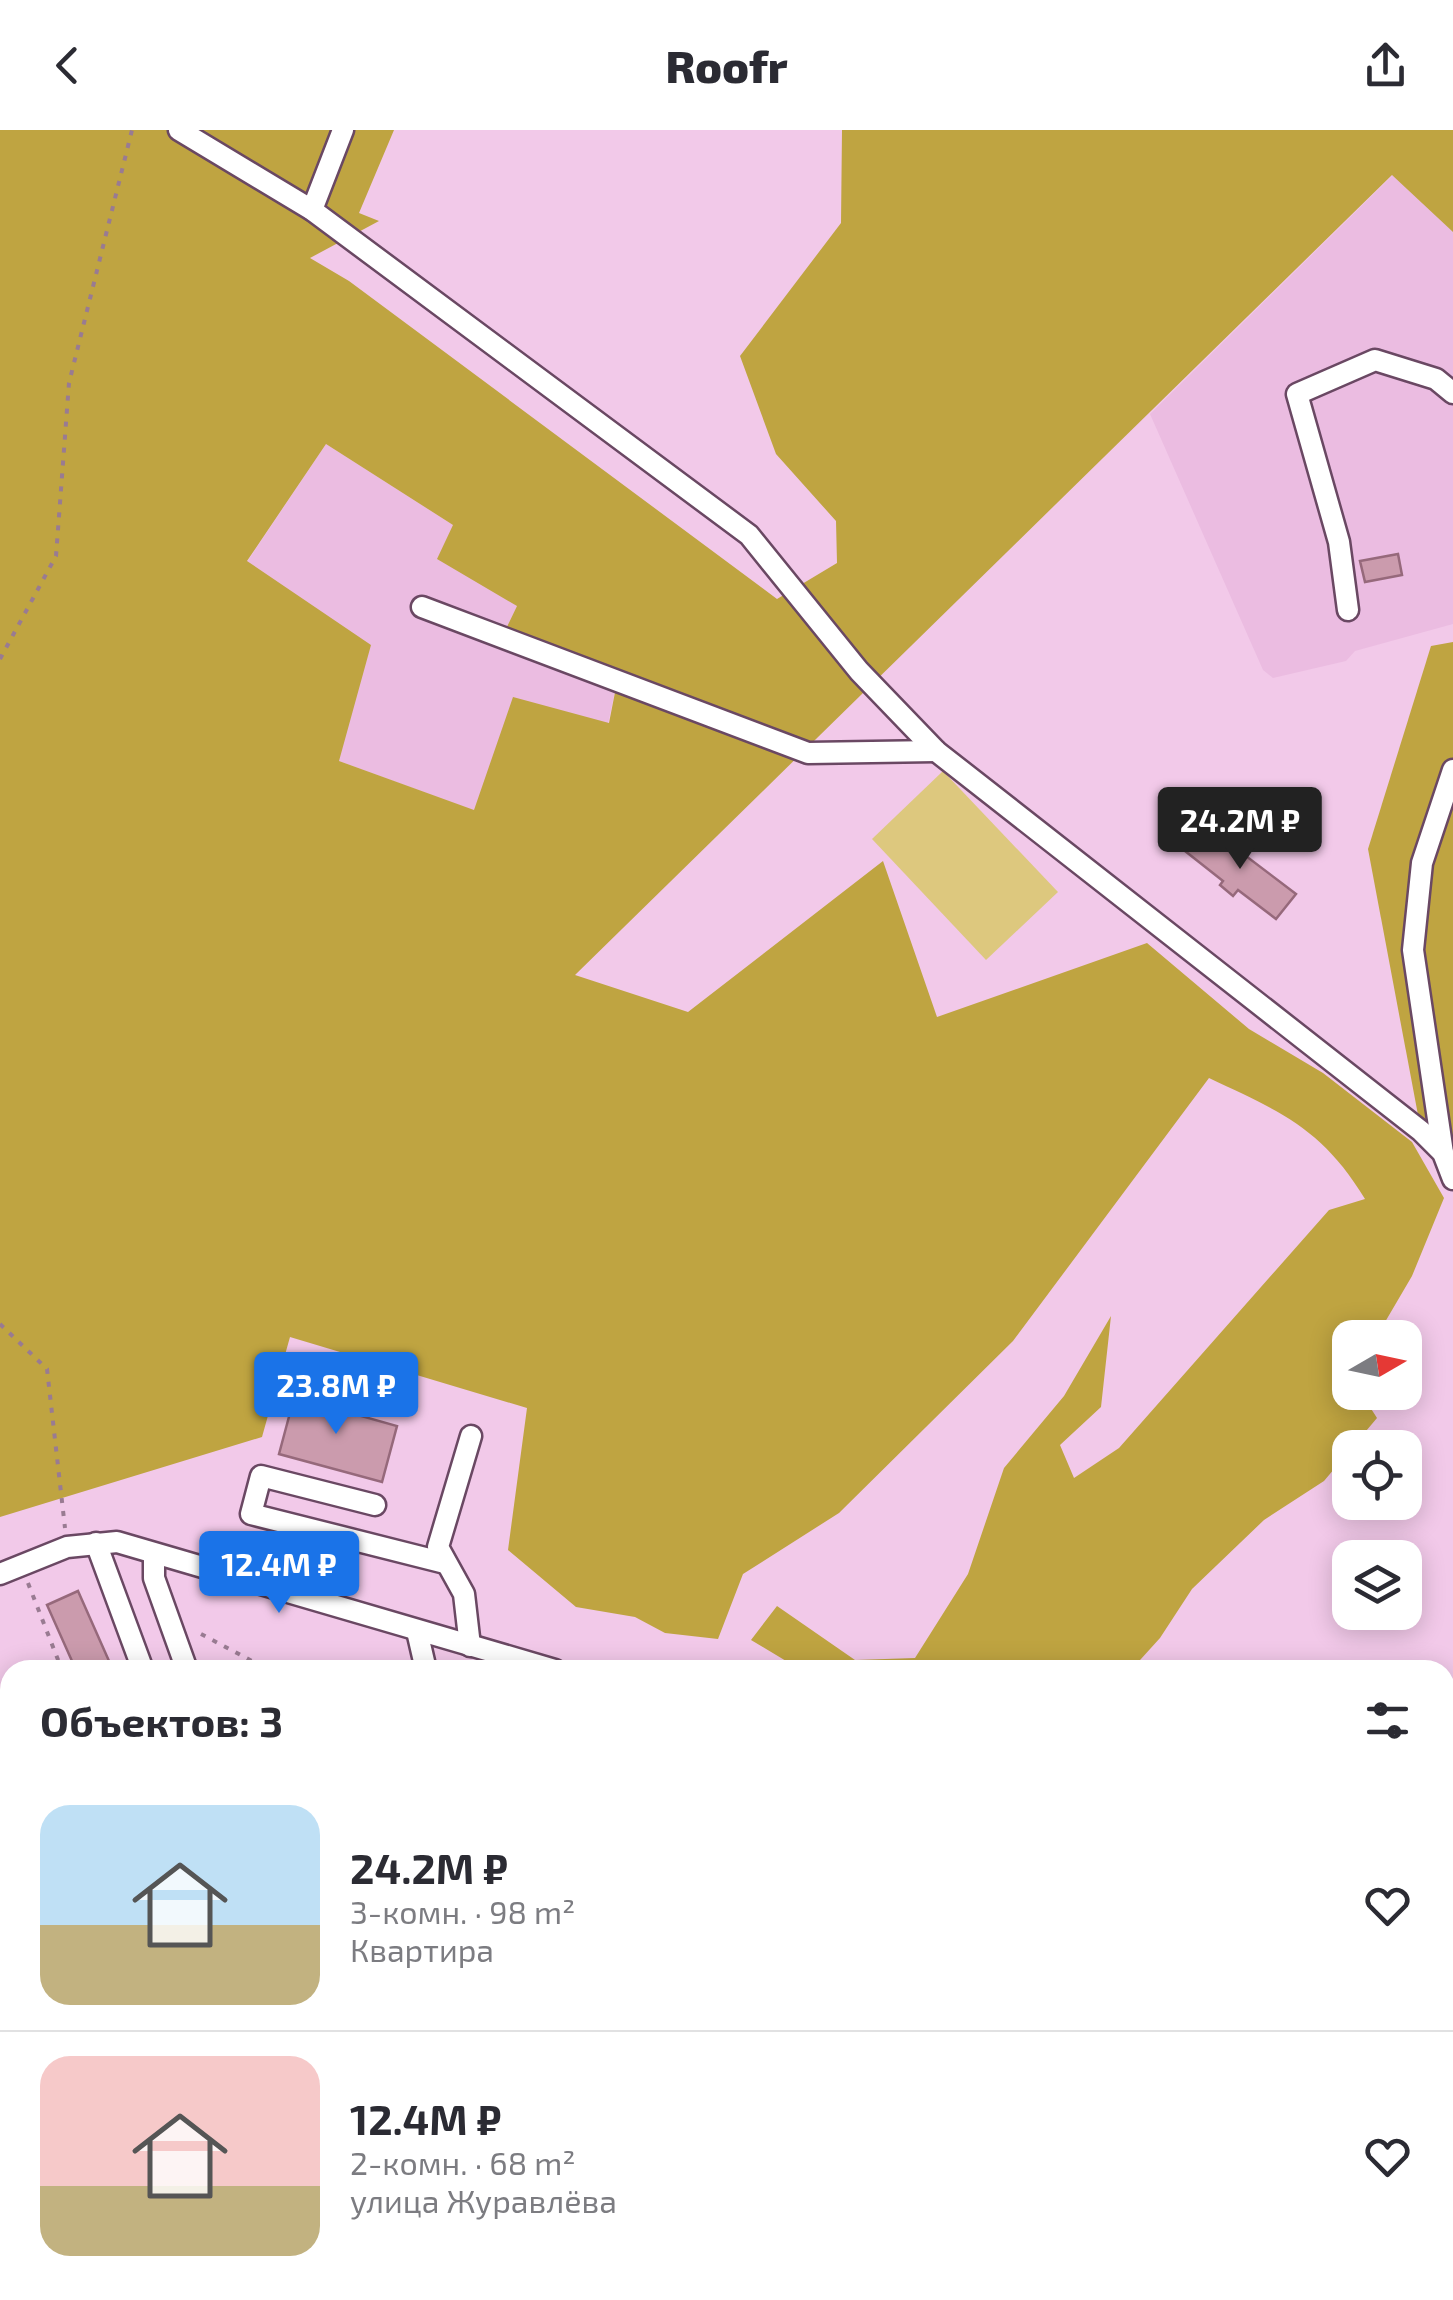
<!DOCTYPE html>
<html lang="ru">
<meta charset="utf-8">
<style>
:root{--surface:#fff;--page:#f2f2f3;--text:#2b2b33;--muted:#7c7c81;--line:#e1e1e2;--accent:#1a73e8}
body{margin:0;font-family:"Exo 2",sans-serif;background:var(--page);color:var(--text);height:100vh;display:flex;flex-direction:column;font-size:38px;white-space:nowrap}
*{box-sizing:border-box;margin:0}
p{font-size:32px;color:var(--muted)}
.icon{flex:none;width:55px;height:55px;fill:none;stroke:currentColor;stroke-width:2;stroke-linecap:round;stroke-linejoin:round}
.map{position:relative;flex:1;overflow:hidden}
.sheet{position:absolute;left:0px;top:1530px;width:1455px;height:640px;display:flex;flex-direction:column;background:var(--surface);border-radius:30px 30px 0 0;box-shadow:0 5px 25px #0003}
.sheet>*{flex:none}
.needle{width:65px;rotate:81deg}
.controls{position:absolute;left:1332px;top:1190px;display:grid;gap:20px}
.controls a{display:grid;place-items:center;width:90px;height:90px;border-radius:20px;background:var(--surface);box-shadow:0 5px 25px #0003;font-size:50px}
.price{position:absolute;translate:-50% -85px;padding:0 22px;border-radius:10px;background:var(--accent);color:#fff;font-size:32px;line-height:65px;filter:drop-shadow(0 2px 5px #0008)}
.price::after{content:'';position:absolute;left:50%;top:60px;width:30px;height:22px;margin-left:-15px;background:inherit;clip-path:polygon(0 0,100% 0,50% 100%)}
.price.active{background:#222;color:#fff}
ul{padding:0;list-style:none}
li{display:flex;align-items:center;gap:30px;height:250px;padding:0 40px}
li+li{border-top:2px solid var(--line)}
li span{display:grid;place-items:center;flex:none;width:280px;height:200px;border-radius:30px;color:#555}
li>.icon{margin-inline-start:auto}
span .icon{width:120px;height:120px;fill:#fffc;stroke-width:1}
li b{font-size:42px}
h2{display:flex;justify-content:space-between;align-items:center;height:120px;padding:0 40px;font-size:42px}
header{display:flex;justify-content:space-between;align-items:center;height:130px;padding:0 40px;background:var(--surface);font-size:45px;font-weight:800}
.map>svg:first-child{display:block}
.built{fill:#ebbce1}
.green{fill:#ddc87e}
.forest{fill:#bfa441;fill-rule:evenodd}
.building{fill:#cb9bad;stroke:#96697b;stroke-width:2.5}
.lines{fill:none;stroke-linecap:round;stroke-linejoin:round}
.minor-casing{stroke:#6a4863;stroke-width:25}
.path{stroke:#997b92;stroke-width:4;stroke-dasharray:5 8;stroke-linecap:butt}
.minor{stroke:#fff;stroke-width:20}
</style>
<header><svg class="icon" aria-label="back" viewBox="0 0 24 24"><path d="M15 5l-7 7 7 7"/></svg>Roofr<svg class="icon" aria-label="share" viewBox="0 0 24 24"><path d="M12 15V3M7 8l5-5 5 5M5 13v7h14v-7"/></svg></header>
<div class="map">
<svg width="1453" height="2170" viewBox="0 0 1453 2170">
<rect width="100%" height="100%" fill="#f2c9e9"/>
<g class="built">
<path d="M1393 45 1453 102V494L1355 521 1346 531 1273 548 1263 540 1150 284Z"/>
<path d="M326 314 453 395 517 476 505 501 619 542 608 594 475 681 339 631 247 432Z"/>
<path d="M318 2160H410L414 2170H295Z"/>
</g>
<path class="green" d="M943 641 1058 762 986 830 872 709Z"/>
<g class="forest">
<path d="M0 0H394L359 83 379 91 310 128 349 151 777 469 837 433 836 391 776 324 740 226 841 93 842 0H1453V102L1392 45 575 845 688 882 883 731 937 887 1147 813 1249 899 1323 943 1412 1012 1444 1068 1412 1146 1378 1204 1350 1208V1262L1361 1263 1377 1288 1324 1351 1264 1390 1192 1459 1160 1508 1131 1540H801L751 1510 777 1476 855 1530 915 1528 968 1444 1004 1338 1064 1266 1111 1186 1101 1277 1060 1315 1074 1348 1119 1318 1329 1080 1365 1069C1322 998 1281 982 1209 948L1013 1211 839 1383 743 1444 718 1509 665 1503 635 1487 576 1477 508 1420 527 1278 290 1207 262 1307 0 1387ZM326 314 453 395 437 429 517 476 505 501 619 542 609 593 513 567 474 680 339 631 371 515 247 431Z"/>
<path d="M1453 512V1025L1418 985 1368 719 1431 516Z"/>
<path d="M0 1884 10 1887V2055L0 2050Z"/>
</g>
<g class="building">
<path d="M1398 424 1402 445 1365 452 1360 431Z"/>
<path d="M1205 695 1296 764 1276 789 1238 760 1233 766 1220 755 1223 751 1185 721Z"/>
<path d="M298 1253 326 1261 322 1275 397 1296 382 1352 279 1324Z"/>
<path d="M78 1461 113 1540H76L47 1475Z"/>
</g>
<g class="lines">
<defs>
<g id="minor">
<path d="M179 0 312 80 749 405 859 541 936 621 1421 1001 1443 1023 1453 1049"/>
<path d="M312 80 343 0"/>
<path d="M422 477 808 623 936 621"/>
<path d="M1348 480 1339 412 1297 264 1375 230 1436 249 1453 263"/>
<path d="M1443 1023 1413 820 1422 733 1453 640"/>
<path d="M375 1375 261 1346 251 1384 445 1433"/>
<path d="M96 1413 143 1540"/>
<path d="M154 1424V1448L187 1540"/>
<path d="M0 1444 67 1417 117 1412 555 1540"/>
<path d="M417 1501 426 1540"/>
<path d="M470 1516 464 1464 438 1417 471 1306"/>
<path d="M0 1772 10 1767"/>
<path d="M1445 1786 1453 1788"/>
<path d="M1445 1879 1453 1881"/>
<path d="M0 2113 10 2109"/>
<path d="M459 2160 464 2170"/>
<path d="M608 2160 612 2170"/>
<path d="M660 2160 665 2170"/>
<path d="M751 2160 755 2170"/>
<path d="M802 2160 807 2170"/>
<path d="M895 2160 899 2170"/>
<path d="M933 2160 938 2170"/>
<path d="M1030 2160 1033 2170"/>
<path d="M1248 2160 1252 2170"/>
<path d="M1422 2170 1444 2160"/>
</g>
</defs>
<use href="#minor" class="minor-casing"/>
<g class="path">
<path d="M0 529 56 426 69 253 132 0"/>
<path d="M0 1194 47 1239 65 1398"/>
<path d="M28 1453 62 1540"/>
<path d="M201 1504 269 1540"/>
<path d="M1445 1949 1453 1943"/>
<path d="M1445 1981 1453 2000"/>
<path d="M0 2066 10 2072"/>
<path d="M76 2160 81 2170"/>
<path d="M419 2160 424 2170"/>
<path d="M483 2160 487 2170"/>
<path d="M1158 2160 1162 2170"/>
<path d="M304 2170 326 2160"/>
</g>
<use href="#minor" class="minor"/>
</g>
</svg>
<div class="controls">
<a><svg class="needle" viewBox="-14 -14 28 28"><path d="M0-13l5 13h-10z" fill="#e53935"/><path d="M0 13l5-13h-10z" fill="#7c7c81"/></svg></a>
<a><svg class="icon" aria-label="locate" viewBox="0 0 24 24"><circle cx="12" cy="12" r="6"/><path d="M12 2v4M12 18v4M2 12h4M18 12h4"/></svg></a>
<a><svg class="icon" aria-label="layers" viewBox="0 0 24 24"><path d="M12 4l9 5-9 5-9-5zM3 14l9 5 9-5"/></svg></a>
</div>
<b class="price active" style="left:1240px;top:742px">24.2M ₽</b>
<b class="price" style="left:336px;top:1307px">23.8M ₽</b>
<b class="price" style="left:279px;top:1486px">12.4M ₽</b>
<section class="sheet">
<h2>Объектов: 3<svg class="icon" aria-label="filters" viewBox="0 0 24 24"><path d="M4 7h16M4 17h16"/><circle cx="9" cy="7" r="2"/><circle cx="15" cy="17" r="2"/></svg></h2>
<ul>
<li><span style="background:linear-gradient(#bfe0f5 60%,#c2b280 0)"><svg class="icon" aria-label="home" viewBox="0 0 24 24"><path d="M3 11l9-7 9 7M6 9v11h12V9"/></svg></span><div><b>24.2M ₽</b><p>3-комн. · 98 m²</p><p>Квартира</p></div><svg class="icon" aria-label="heart" viewBox="0 0 24 24"><path d="M12 20l-8-8c-3-5 5-10 8-4 3-6 11-1 8 4z"/></svg></li>
<li><span style="background:linear-gradient(#f6c9c9 65%,#c2b280 0)"><svg class="icon" aria-label="home" viewBox="0 0 24 24"><path d="M3 11l9-7 9 7M6 9v11h12V9"/></svg></span><div><b>12.4M ₽</b><p>2-комн. · 68 m²</p><p>улица Журавлёва</p></div><svg class="icon" aria-label="heart" viewBox="0 0 24 24"><path d="M12 20l-8-8c-3-5 5-10 8-4 3-6 11-1 8 4z"/></svg></li>
</ul>
</section>
</div>
